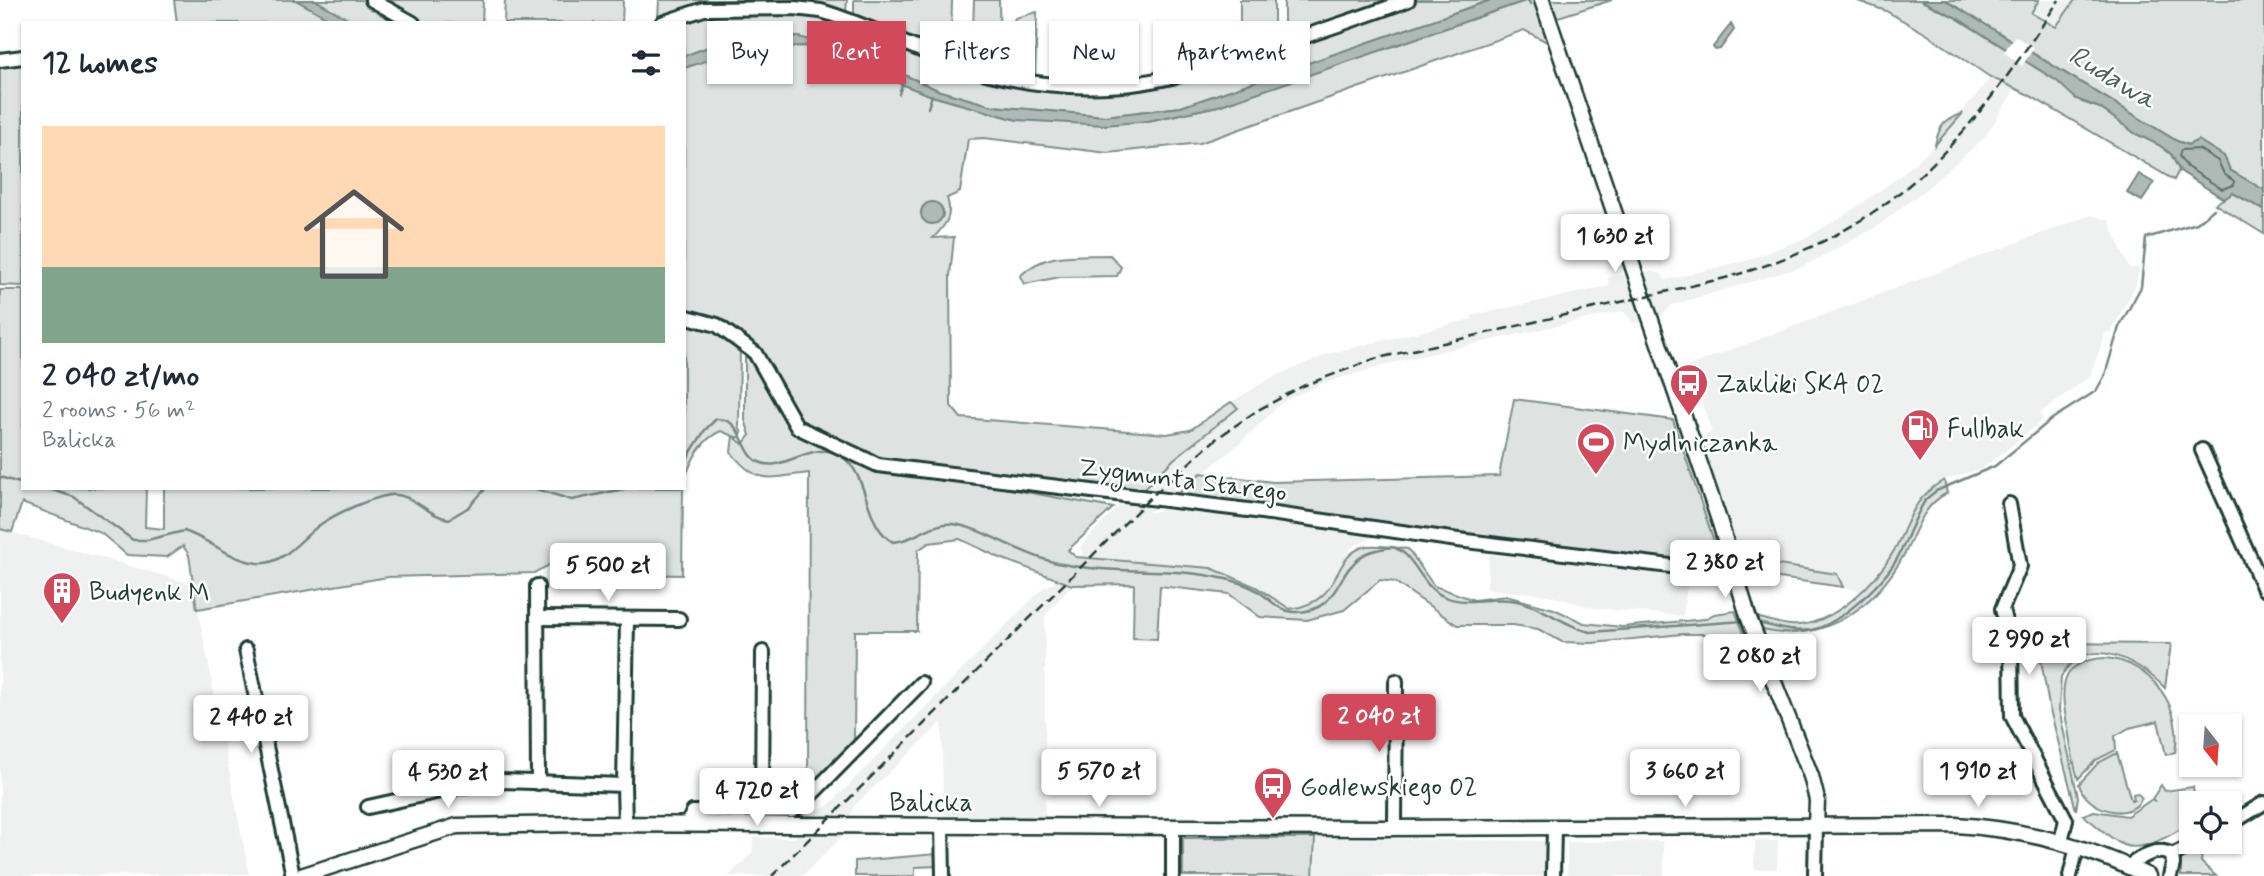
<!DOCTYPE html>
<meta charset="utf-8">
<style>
:root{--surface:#fff;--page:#f6f6f7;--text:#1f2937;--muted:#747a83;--line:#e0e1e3;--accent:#d1495b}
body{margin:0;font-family:Mynerve,sans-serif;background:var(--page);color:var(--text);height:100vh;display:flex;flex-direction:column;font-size:26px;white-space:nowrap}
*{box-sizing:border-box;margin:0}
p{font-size:23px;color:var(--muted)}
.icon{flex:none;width:38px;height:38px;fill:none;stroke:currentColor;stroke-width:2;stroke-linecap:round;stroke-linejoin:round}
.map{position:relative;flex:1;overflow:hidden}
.side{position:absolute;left:21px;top:21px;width:665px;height:469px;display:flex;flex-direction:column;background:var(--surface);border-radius:0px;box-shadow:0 2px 5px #0004}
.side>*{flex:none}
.banner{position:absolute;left:707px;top:21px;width:665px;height:63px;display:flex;gap:14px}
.needle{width:46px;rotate:163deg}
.buttons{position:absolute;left:2179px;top:714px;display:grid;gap:14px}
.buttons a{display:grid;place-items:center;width:63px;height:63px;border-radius:0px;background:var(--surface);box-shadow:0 2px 5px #0004;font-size:35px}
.price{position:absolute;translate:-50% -60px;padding:0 16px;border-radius:7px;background:#fff;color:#222;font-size:23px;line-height:46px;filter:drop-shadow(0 2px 4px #0008)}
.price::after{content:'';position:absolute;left:50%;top:42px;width:21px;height:16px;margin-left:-10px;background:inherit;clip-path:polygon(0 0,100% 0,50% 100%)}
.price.current{background:var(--accent);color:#fff}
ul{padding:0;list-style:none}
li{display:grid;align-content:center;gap:14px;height:371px;padding:0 21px}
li+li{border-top:2px solid var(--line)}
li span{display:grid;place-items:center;height:217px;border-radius:0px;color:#555}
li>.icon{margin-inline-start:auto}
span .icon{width:126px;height:126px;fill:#fffc;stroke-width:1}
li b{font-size:30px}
h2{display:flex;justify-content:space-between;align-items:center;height:84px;padding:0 21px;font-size:30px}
.chip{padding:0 24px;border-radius:0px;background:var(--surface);box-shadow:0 2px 5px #0004;font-size:24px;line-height:63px}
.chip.current{background:var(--accent);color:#fff}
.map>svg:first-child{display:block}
.built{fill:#eef1f0}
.green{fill:#dee3e2;stroke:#7e908b;stroke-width:2}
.water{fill:#afbab7;stroke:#758883;stroke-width:2}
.pier{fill:#fff}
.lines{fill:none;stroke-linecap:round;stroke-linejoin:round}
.shore{stroke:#596f68;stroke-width:2}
.stream{stroke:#758883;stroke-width:2.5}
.minor-casing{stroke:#1f3d34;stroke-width:18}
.tertiary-casing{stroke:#1f3d34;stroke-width:19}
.minor{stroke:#fff;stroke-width:12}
.tertiary{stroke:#fff;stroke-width:14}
.rail{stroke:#1f3d34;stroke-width:2.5;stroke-dasharray:10 5;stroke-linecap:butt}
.labels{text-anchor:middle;stroke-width:5;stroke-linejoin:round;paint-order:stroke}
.poi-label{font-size:26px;fill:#1f3d34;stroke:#fff;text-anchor:start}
.street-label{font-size:26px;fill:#1f3d34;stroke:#fff}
.water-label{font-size:28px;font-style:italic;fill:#4a625b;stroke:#fff}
</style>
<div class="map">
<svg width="2264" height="876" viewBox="0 0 2264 876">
<rect width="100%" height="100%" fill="#fff"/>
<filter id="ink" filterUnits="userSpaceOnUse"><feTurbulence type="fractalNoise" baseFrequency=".0143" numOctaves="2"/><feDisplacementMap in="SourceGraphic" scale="14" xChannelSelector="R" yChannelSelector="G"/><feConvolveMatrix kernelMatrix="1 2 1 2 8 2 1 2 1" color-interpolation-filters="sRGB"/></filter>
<g filter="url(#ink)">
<g class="built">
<path d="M2039 0H2075L2052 32 2015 75 2013 92 1984 138 1926 189 1875 228 1802 267 1672 305 1659 319 1634 323 1623 311 1403 360 1324 383 1282 402 1240 443 1178 494 1147 513 1185 505 1382 533 1352 547 1327 593 1305 606 1290 609 1256 587 1211 568 1107 558 1094 562 1045 615V819L943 815 942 722 854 806 843 836 802 876H729L752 853 754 837 796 838 797 817 827 807 1042 589 1057 581 1083 554 1080 547 1190 430 1231 402 1271 378 1331 353 1472 319 1471 316 1609 286 1608 278 1642 271 1661 273 1665 280 1748 260 1803 239 1842 217 1899 177 1935 145 1990 78 1983 73Z"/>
<path d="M2091 215 2109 220 2129 268H2139L2136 285 2110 333 2106 332 2090 376 2040 413 2043 420 2000 455 1981 469 1944 480 1916 502 1895 550 1878 576 1860 591 1843 587 1837 574 1740 559 1702 437 1712 432 1688 366Z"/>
<path d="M0 529 193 584 249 874 0 876Z"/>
<path d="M1489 554 1688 577 1683 616 1594 608 1548 595 1487 589Z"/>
<path d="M1315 838 1548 841 1547 876H1313Z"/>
<path d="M1755 840 1778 841 1777 869H1754Z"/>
<path d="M1663 841 1664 876H1567V842Z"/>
</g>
<g class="green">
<path d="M174 0H296L337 23H177Z"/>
<path d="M315 0H367L408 23H355Z"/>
<path d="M382 0H483L482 23H424Z"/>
<path d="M505 0H623L622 23H504Z"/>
<path d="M659 0H847L846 13C797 7 742 0 693 5 681 7 669 14 658 19Z"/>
<path d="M854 0H952L951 43 918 41 854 15Z"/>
<path d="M974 0H999L1000 67 997 69 972 64Z"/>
<path d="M1240 0H1274V43L1240 54Z"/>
<path d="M1284 0H1394L1284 39Z"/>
<path d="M1417 0H1491L1181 107 1105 116 993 106 940 91 847 49 798 37H753L719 43 684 56V23H666L690 13 811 12 954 66 1116 88 1336 29Z"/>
<path d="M1528 0H1537L1549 43 1524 30 1200 143 1108 153 984 138 968 139 960 192 947 198C953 216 946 225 933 238L954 237 950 276 951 406 961 418 1167 434 1190 430 1231 402 1238 408 1174 459 1142 491 875 461 800 424 762 355 684 314V68L746 48 806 46 876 69 901 84 932 96 1017 120 1148 121 1218 106Z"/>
<path d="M1546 0H1612L1552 19Z"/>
<path d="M1855 0H1920L1955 17 2057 81 2082 102 2100 108 2136 134 2159 145 2171 154 2179 170 2174 180 2027 94 1990 77 1928 35 1886 11Z"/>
<path d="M1945 0H2039L2031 13 2056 27 2075 0H2264V190L2230 170 2224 156 2177 141Z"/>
<path d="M1037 12 1035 78 1016 76 1010 70V29L1015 18Z"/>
<path d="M23 57V286L0 285V60Z"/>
<path d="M1963 113 1935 145C1939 126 1944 120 1963 113Z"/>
<path d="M2233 193 2264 210V234L2215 204Z"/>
<path d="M1110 255 1121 267 1117 276 1060 277 1024 284 1020 276C1045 251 1076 256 1110 255Z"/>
<path d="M0 290H23V488H146L145 527 164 529V488H683L682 575 638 574 637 569 549 565 534 573 388 577 197 609 189 555 183 546 167 557 127 555 101 533 22 503 12 532 0 529Z"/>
<path d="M684 319 699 322 740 344 739 427 742 433 738 438 733 436 743 444 750 435 745 420V347L787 417 851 454 982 484 1113 508 1068 550 1076 557 1211 568 1256 587 1290 609C1345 601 1329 559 1363 547 1375 543 1395 548 1408 549L1434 586 1474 600 1506 596 1554 609 1584 623 1622 627 1705 619 1714 614 1735 611 1747 642 1728 644 1705 634H1682L1593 643 1562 642 1538 629 1513 625H1457L1395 582 1380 580 1344 610 1307 620 1260 617 1229 594 1160 586 1157 639 1133 638 1134 584 1072 585 998 557 960 539 929 543 918 550 917 631H855L854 742 812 784H808L809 473C771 477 758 487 731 452L733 436 721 431C701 439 691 461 684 481Z"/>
<path d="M1514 399 1673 420 1723 568 1178 494 1201 473 1273 482 1499 476Z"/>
<path d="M1944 480 1947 493C1922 506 1917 530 1905 553 1875 608 1822 646 1759 629L1753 616C1765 619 1778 624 1790 625 1832 628 1877 582 1895 549 1911 518 1912 499 1944 480Z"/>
<path d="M1740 559 1837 574 1843 587 1743 573Z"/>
<path d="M2038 643 2171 644 2165 688C2138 661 2087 631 2061 677L2059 710 2078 797 2076 810 2049 706Z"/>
<path d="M2106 658C2150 662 2184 707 2175 752L2166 755 2158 721 2129 728 2115 736 2116 750 2096 760 2078 779C2074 766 2072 754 2070 741 2064 703 2048 660 2106 658Z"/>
<path d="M2117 753 2131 800H2134L2133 794 2137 793 2142 798C2130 824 2085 809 2079 784L2098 763Z"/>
<path d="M2161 785 2165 791 2193 787 2195 803H2191V822C2176 833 2142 853 2123 845 2109 838 2095 824 2083 815L2094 811 2127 816 2151 800 2155 802 2152 799Z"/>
<path d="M1183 838H1315L1313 876H1183Z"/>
<path d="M2203 845 2201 862 2216 876H2181V859Z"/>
<path d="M937 854 938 866 915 867V876H855V861Z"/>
</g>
<g class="water">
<path d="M296 0H315L355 23H337Z"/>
<path d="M1491 0H1528L1218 106 1148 121 1105 125 1017 120 932 96 901 84 876 69 806 46 746 48 684 68V56L719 43 753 37H798L847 49 940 91 993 106 1105 116 1181 107Z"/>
<path d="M1920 0H1945L2177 141 2188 145 2198 140 2224 156 2230 170 2264 190V210L2233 193 2224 199 2180 171 2171 154 2159 145 2136 134 2100 108 2076 99 2057 81 1955 17Z"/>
<path d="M1731 24 1734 30 1720 49 1715 50 1713 47Z"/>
<path d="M2139 174 2154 183 2142 201 2127 193Z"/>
<circle cx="932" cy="213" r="11"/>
</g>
<path class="pier" d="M2015 36 2034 48 2022 66 2004 52Z"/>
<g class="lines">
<path class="shore" d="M2199 149 2218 161 2224 174 2234 181V185L2222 189 2187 167 2179 156 2181 150Z"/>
<g class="stream">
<path d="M1528 0 1530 4"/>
<path d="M899 94 903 81"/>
<path d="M928 108 932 95"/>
<path d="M684 463 705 430 716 419C744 418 740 453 759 462 783 474 812 438 841 456 870 474 863 525 893 542 915 541 930 522 953 524 981 527 1023 556 1057 563 1111 575 1166 566 1221 578 1233 580 1245 584 1256 590 1270 598 1279 613 1297 612 1339 611 1335 574 1362 556 1370 550 1382 549 1392 547 1414 552 1420 585 1441 595 1464 607 1486 597 1510 600 1539 603 1562 625 1590 632L1744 621"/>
<path d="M0 477 23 484"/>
<path d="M46 488 74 497 133 540H147L184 531C209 539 232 561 258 563 283 566 302 537 321 524 339 512 368 499 390 495 412 492 427 516 449 519L469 507 486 488"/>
<path d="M533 488 572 500 628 488"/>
<path d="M1758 623C1776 627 1792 633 1811 630 1840 625 1888 579 1900 553 1909 535 1915 516 1926 499L1936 491 1995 466 2052 419 2096 391 2105 375 2119 327 2141 287 2146 238 2197 223 2214 209"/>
</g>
<defs>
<g id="minor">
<path d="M372 0 413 23"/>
<path d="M662 23 704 9 794 8 821 11C879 28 932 60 990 74 1106 103 1184 78 1292 41 1330 27 1370 15 1408 0"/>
<path d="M0 60 23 57"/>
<path d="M684 316 717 325 755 353 797 427 878 465 1248 510 1458 540 1736 574"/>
<path d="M2202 450 2264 589"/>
<path d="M2009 504 2020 566 2002 609 2011 644 2012 716 2066 820 2061 841"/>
<path d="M537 586 538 783"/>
<path d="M537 618 679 619"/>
<path d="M246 650 293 876"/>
<path d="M624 785 627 620"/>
<path d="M368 807 463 786 502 781 624 785 625 824"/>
<path d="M762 811 763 652"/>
<path d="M2230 824 2264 803"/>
<path d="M687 825 693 812 792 811 802 804 921 683"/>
<path d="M942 826 943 876"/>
<path d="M1395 827 1396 681"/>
<path d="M2172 855 2198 842"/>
<path d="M2129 866C2141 857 2157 846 2172 855"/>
<path d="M1173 876V827"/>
<path d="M1553 876 1554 827"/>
<path d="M1815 876 1816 826"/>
<path d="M2070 876 2077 847"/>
<path d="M2170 876 2173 864 2172 855"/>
</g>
<g id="tertiary">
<path d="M1542 0 1720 523 1748 616 1811 776 1817 800 1816 826"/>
<path d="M301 876 457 826 587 824 1386 828 1956 825C2024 829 2087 846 2148 876"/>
</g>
</defs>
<use href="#minor" class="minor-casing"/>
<use href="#tertiary" class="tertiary-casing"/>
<use href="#minor" class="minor"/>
<use href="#tertiary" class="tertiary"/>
<path class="rail" d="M772 876 1150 498 1216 439 1258 410 1303 386 1374 359 1725 278C1895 231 1966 142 2059 0"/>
</g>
</g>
<defs>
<symbol id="bus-pin" viewBox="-11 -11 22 30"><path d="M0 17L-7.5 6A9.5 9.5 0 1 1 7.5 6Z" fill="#d1495b" stroke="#fff"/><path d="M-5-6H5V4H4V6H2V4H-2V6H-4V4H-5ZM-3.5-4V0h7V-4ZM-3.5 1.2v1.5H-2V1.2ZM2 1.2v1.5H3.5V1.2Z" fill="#fff"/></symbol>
<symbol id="fuel-pin" viewBox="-11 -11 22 30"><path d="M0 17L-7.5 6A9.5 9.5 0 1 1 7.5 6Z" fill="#d1495b" stroke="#fff"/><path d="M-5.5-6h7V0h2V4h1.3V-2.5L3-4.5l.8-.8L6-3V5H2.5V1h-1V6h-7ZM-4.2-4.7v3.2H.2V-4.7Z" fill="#fff"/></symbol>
<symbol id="stadium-pin" viewBox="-11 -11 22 30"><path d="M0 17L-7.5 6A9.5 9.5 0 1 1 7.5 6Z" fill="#d1495b" stroke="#fff"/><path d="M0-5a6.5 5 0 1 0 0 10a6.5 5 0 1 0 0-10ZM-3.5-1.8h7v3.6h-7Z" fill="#fff"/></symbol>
<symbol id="building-pin" viewBox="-11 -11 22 30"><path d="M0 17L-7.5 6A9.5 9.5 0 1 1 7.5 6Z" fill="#d1495b" stroke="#fff"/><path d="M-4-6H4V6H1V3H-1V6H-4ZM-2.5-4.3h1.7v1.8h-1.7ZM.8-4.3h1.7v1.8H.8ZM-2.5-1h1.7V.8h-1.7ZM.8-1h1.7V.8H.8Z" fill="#fff"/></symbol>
</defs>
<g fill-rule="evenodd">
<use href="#bus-pin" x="1667" y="361" width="44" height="60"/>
<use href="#fuel-pin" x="1898" y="406" width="44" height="60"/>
<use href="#stadium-pin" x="1574" y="420" width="44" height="60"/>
<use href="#building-pin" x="40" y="569" width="44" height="60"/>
<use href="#bus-pin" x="1251" y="764" width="44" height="60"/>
</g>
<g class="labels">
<g class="poi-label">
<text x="1716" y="392">Zakliki SKA 02</text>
<text x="1947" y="437">Fullbak</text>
<text x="1623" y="451">Mydlniczanka</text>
<text x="89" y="600">Budyenk M</text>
<text x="1300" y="795">Godlewskiego 02</text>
</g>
<g class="street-label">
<text transform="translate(1183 479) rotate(7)" y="9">Zygmunta Starego</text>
<text x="931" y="811">Balicka</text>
</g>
<g class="water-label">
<text transform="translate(2113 76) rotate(31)" y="10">Rudawa</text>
</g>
</g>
</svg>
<div class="buttons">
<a><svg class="needle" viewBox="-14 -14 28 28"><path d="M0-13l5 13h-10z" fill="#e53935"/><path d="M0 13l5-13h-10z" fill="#747a83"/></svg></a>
<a><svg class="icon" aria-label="locate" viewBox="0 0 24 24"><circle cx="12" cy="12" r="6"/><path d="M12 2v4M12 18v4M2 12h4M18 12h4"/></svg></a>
</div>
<b class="price" style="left:1615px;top:274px">1 630 zł</b>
<b class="price" style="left:1725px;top:600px">2 380 zł</b>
<b class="price" style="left:608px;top:603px">5 500 zł</b>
<b class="price" style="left:2029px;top:677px">2 990 zł</b>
<b class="price" style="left:1760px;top:694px">2 080 zł</b>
<b class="price current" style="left:1379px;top:754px">2 040 zł</b>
<b class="price" style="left:251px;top:755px">2 440 zł</b>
<b class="price" style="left:1099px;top:809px">5 570 zł</b>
<b class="price" style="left:1685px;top:809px">3 660 zł</b>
<b class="price" style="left:1978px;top:809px">1 910 zł</b>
<b class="price" style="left:448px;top:810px">4 530 zł</b>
<b class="price" style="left:757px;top:828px">4 720 zł</b>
<div class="banner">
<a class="chip">Buy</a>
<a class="chip current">Rent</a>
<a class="chip">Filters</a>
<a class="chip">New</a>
<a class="chip">Apartment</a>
</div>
<section class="side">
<h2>12 homes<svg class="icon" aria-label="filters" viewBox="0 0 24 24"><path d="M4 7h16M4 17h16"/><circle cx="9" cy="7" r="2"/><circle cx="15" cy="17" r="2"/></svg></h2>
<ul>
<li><span style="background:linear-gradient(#ffd9b3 65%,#7fa58c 0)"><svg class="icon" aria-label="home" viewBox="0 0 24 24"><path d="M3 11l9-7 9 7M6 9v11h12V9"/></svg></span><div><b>2 040 zł/mo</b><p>2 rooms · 56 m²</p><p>Balicka</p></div></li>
</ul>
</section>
</div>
